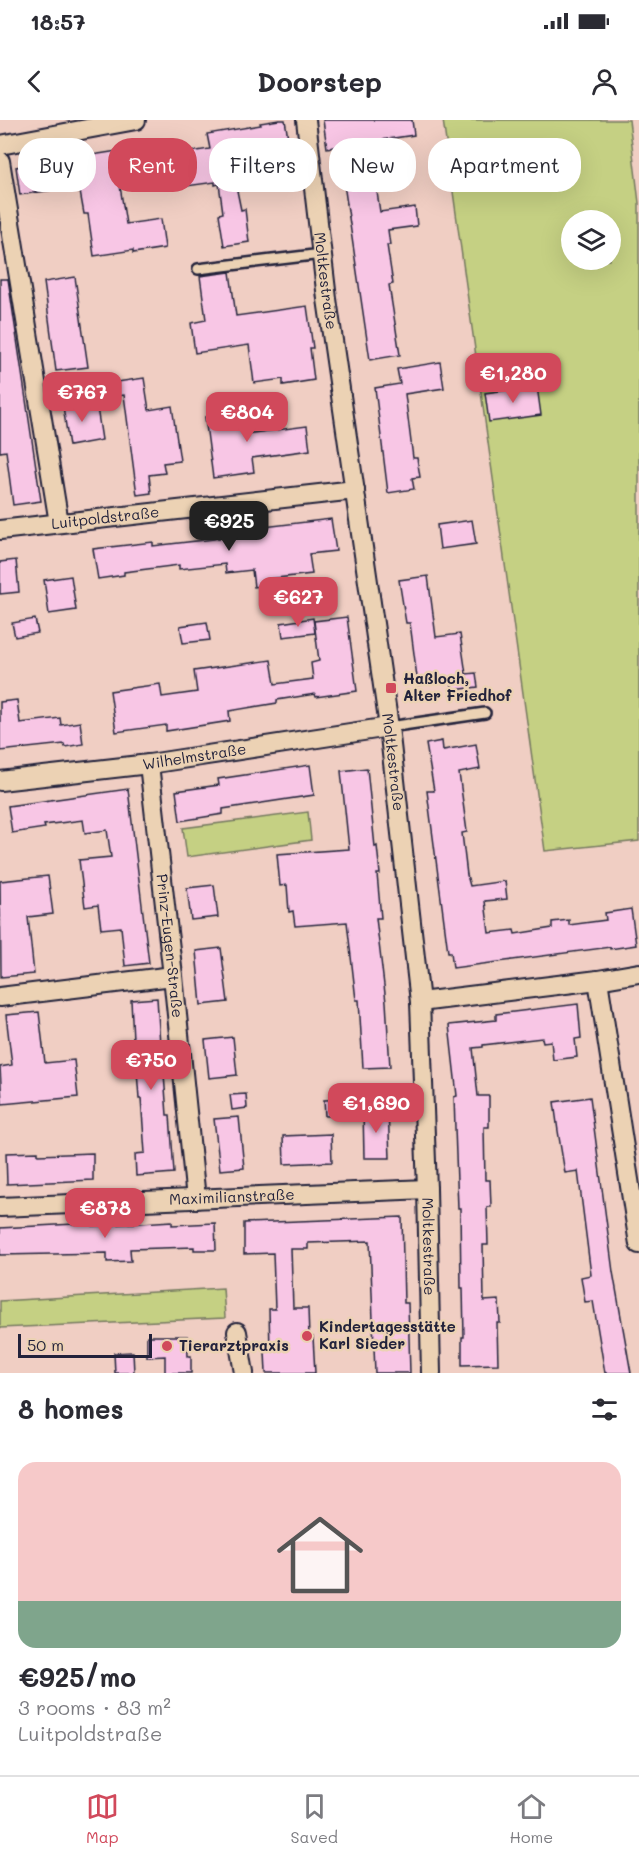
<!DOCTYPE html>
<meta charset="utf-8">
<style>
:root{--surface:#fff;--page:#f2f2f3;--text:#2b2b33;--muted:#7c7c81;--line:#e1e1e2;--accent:#d1495b}
body{margin:0;font-family:Mali,sans-serif;background:var(--page);color:var(--text);height:100vh;display:flex;flex-direction:column;font-size:22px;white-space:nowrap}
*{box-sizing:border-box;margin:0}
p{font-size:20px;color:var(--muted)}
.icon{flex:none;width:33px;height:33px;fill:none;stroke:currentColor;stroke-width:2;stroke-linecap:round;stroke-linejoin:round}
.map{position:relative;height:1253px;overflow:hidden}
.drawer{display:flex;flex-direction:column;background:var(--surface);flex:1}
.drawer>*{flex:none}
.top-card{position:absolute;left:18px;top:18px;width:603px;height:54px;display:flex;gap:12px}
.fabs{position:absolute;left:561px;top:90px;display:grid;gap:12px}
.fabs a{display:grid;place-items:center;width:60px;height:60px;border-radius:50%;background:var(--surface);box-shadow:0 6px 24px #0002;font-size:30px}
.scale{position:absolute;left:18px;bottom:15px;width:134px;box-sizing:border-box;padding-left:6px;border:3px solid #22223b;border-top:0;font-size:16px;line-height:21px;white-space:nowrap;color:#22223b;-webkit-text-stroke:4px #ecd2b4;paint-order:stroke}
.price{position:absolute;translate:-50% -51px;padding:0 14px;border-radius:12px;background:var(--accent);color:#fff;font-size:20px;line-height:39px;filter:drop-shadow(0 2px 3px #0008)}
.price::after{content:'';position:absolute;left:50%;top:36px;width:18px;height:14px;margin-left:-9px;background:inherit;clip-path:polygon(0 0,100% 0,50% 100%)}
.price.on{background:#222;color:#fff}
ul{padding:0;list-style:none}
li{display:grid;align-content:center;gap:12px;height:318px;padding:0 18px}
li span{display:grid;place-items:center;height:186px;border-radius:18px;color:#555}
li>.icon{margin-inline-start:auto}
span .icon{width:108px;height:108px;fill:#fffc;stroke-width:1}
li b{font-size:26px}
h2{display:flex;justify-content:space-between;align-items:center;height:72px;padding:0 18px;font-size:26px}
.pill{padding:0 21px;border-radius:24px;background:var(--surface);box-shadow:0 6px 24px #0002;font-size:21px;line-height:54px}
.pill.on{background:var(--accent);color:#fff}
.status{display:flex;justify-content:space-between;align-items:center;height:42px;padding:0 30px;background:var(--surface);direction:ltr}
.status svg{height:16px;fill:currentColor}
header{display:flex;justify-content:space-between;align-items:center;height:78px;padding:0 18px;background:var(--surface);font-size:27px;font-weight:700}
.tab-bar{display:flex;justify-content:space-around;align-items:center;height:84px;border-top:2px solid var(--line);background:var(--surface);font-size:16px;color:var(--muted)}
.tab-bar a{display:grid;justify-items:center;gap:3px}
.tab-bar .on{color:var(--accent)}
.map>svg:first-child{display:block}
.green{fill:#c5d083;stroke:#74795f;stroke-width:1.5;fill-rule:evenodd}
.building{fill:#f8c6e5;stroke:#22223b;stroke-width:1.5}
.lines{fill:none;stroke-linecap:round;stroke-linejoin:round}
.lane-casing{stroke:#22223b;stroke-width:14}
.street-casing{stroke:#22223b;stroke-width:22}
.lane{stroke:#ecd2b4;stroke-width:9}
.street{stroke:#ecd2b4;stroke-width:18}
.poi-dot{fill:#d1495b;stroke:#ecd2b4;stroke-width:2}
.labels{text-anchor:middle;stroke-width:5;stroke-linejoin:round;paint-order:stroke}
.street-label{font-size:15px;fill:#22223b;stroke:#ecd2b4}
.poi-label{font-size:15px;font-weight:bold;fill:#22223b;stroke:#ecd2b4;text-anchor:start}
</style>
<div class="status"><b>18:57</b><svg viewBox="0 0 49 12"><path d="M0 12V9h3v3zM5 12V6h3v6zM10 12V3h3v9zM15 12V0h3v12zM26 1h20v11H26zM47 4h2v5h-2z"/></svg></div>
<header><svg class="icon" aria-label="back" viewBox="0 0 24 24"><path d="M15 5l-7 7 7 7"/></svg>Doorstep<svg class="icon" aria-label="person" viewBox="0 0 24 24"><circle cx="12" cy="8" r="4"/><path d="M4 21q1-7 8-7t8 7"/></svg></header>
<div class="map">
<svg width="639" height="1253" viewBox="0 0 639 1253">
<rect width="100%" height="100%" fill="#f0cec3"/>
<filter id="ink" filterUnits="userSpaceOnUse"><feTurbulence type="fractalNoise" baseFrequency=".0167" numOctaves="2"/><feDisplacementMap in="SourceGraphic" scale="12" xChannelSelector="R" yChannelSelector="G"/><feConvolveMatrix kernelMatrix="1 2 1 2 8 2 1 2 1" color-interpolation-filters="sRGB"/></filter>
<g filter="url(#ink)">
<g class="green">
<path d="M443 0H629L639 83V721L545 731ZM572 100H610V140H572Z"/>
<path d="M308 692 311 720 187 737 183 708Z"/>
<path d="M223 1168 225 1198 0 1208V1181Z"/>
</g>
<g class="building">
<path d="M279 0H285L294 55 269 59V56L235 61 241 90 245 89 249 122 224 126 219 94 223 93 219 64 215 65V62L172 68 170 59 120 66 126 104 161 99 165 128 133 133V130L94 136 88 94H84L79 66 20 75 16 47 149 26 151 38 210 29 207 14 261 5 260 3Z"/>
<path d="M323 0H412L414 15 327 28Z"/>
<path d="M374 52 380 92 415 87 417 106 388 110 390 125H387L393 164 389 165 400 235 370 240 343 57Z"/>
<path d="M230 152 236 196 307 186 313 228H310L314 260 283 265V259L254 263 249 225 195 233 191 203 206 200 200 156Z"/>
<path d="M75 157 88 247 56 251 44 162Z"/>
<path d="M0 159H8L41 381 13 385 6 331 0 332Z"/>
<path d="M440 242 444 268 405 274 413 338H417L420 357 412 358 414 369 388 373 375 268 400 264 397 249Z"/>
<path d="M144 258 149 290 172 286 180 341 163 343 165 353 149 355 151 373 137 375 124 275 91 280 90 266Z"/>
<path d="M537 266 541 295 489 302 485 273Z"/>
<path d="M96 281 102 320 69 326 63 286Z"/>
<path d="M242 287 245 314 307 306 310 330 252 338 254 352 213 358 205 297 224 295 223 290Z"/>
<path d="M331 399 336 431 309 434 312 454 268 459 269 465 254 467 252 450 226 453 225 444 179 449V445L124 452V455L98 459 93 429 153 422V426L222 418 221 412Z"/>
<path d="M472 400 476 424 440 429 437 405Z"/>
<path d="M16 440 19 472 0 474V442Z"/>
<path d="M71 456 76 490 49 494 44 460Z"/>
<path d="M428 456 436 517 460 514 466 554 476 553 478 567 453 570 451 561 418 565 410 503H406L399 460Z"/>
<path d="M347 497 357 571 316 577 315 574 277 580V583L229 591 230 601 166 611V605L116 612 110 571 160 564 162 577 197 572 194 551 271 540 275 564 313 559 311 543 319 541 314 501Z"/>
<path d="M313 498 315 513 283 517 281 503Z"/>
<path d="M35 499 38 513 15 517 12 503Z"/>
<path d="M207 502 210 520 183 523 180 506Z"/>
<path d="M17 580 20 603 60 598 61 605 80 602 83 624 65 627 64 624 0 631V582Z"/>
<path d="M442 621 443 630 476 624 480 649 459 653 467 712 462 713 467 755 470 766 505 761 507 779 485 781 489 813 514 810 515 814 552 808V802L569 800V805L606 800 605 793 631 789 636 825 610 829V827L453 848 451 832H448L427 671H434L426 624Z"/>
<path d="M310 645 314 675 223 689V694L180 701 176 671 219 665 218 659Z"/>
<path d="M367 648 375 727 377 726 380 754H377L381 798H376L386 882 390 947 363 948 359 880H356L347 802 295 806 293 791 289 792 287 765 280 766 277 734 349 729 341 651Z"/>
<path d="M128 669 149 843 125 846 121 807 101 809 98 785 85 787 79 740 111 737 107 710 85 713 83 700 44 705 45 708 12 713 8 686Z"/>
<path d="M48 756 53 794 28 797 34 854 1 857 0 761Z"/>
<path d="M214 765 218 797 191 800 187 768Z"/>
<path d="M221 828 228 882 201 885 196 831Z"/>
<path d="M157 878 162 955 164 954 167 995H170L174 1053 136 1056 135 1034 145 1033 141 978H139L136 938 134 939 131 880Z"/>
<path d="M578 884 581 918 575 919 577 937 553 940 551 921 543 922 542 918 483 925V927L473 928 478 976H489V1007H484L485 1060H490L491 1087H487L488 1125H483L484 1181 499 1180 500 1203H497L498 1244 462 1245V1217H464L463 1168H461L460 1088H458L455 1008 454 977 457 976 449 905 496 900V894Z"/>
<path d="M39 892 45 943 74 940 78 977 2 984 0 947 12 945 6 895Z"/>
<path d="M233 917 237 955 209 958 205 920Z"/>
<path d="M246 974 247 988 232 990 230 975Z"/>
<path d="M590 977 613 1152 631 1253H605L593 1181 585 1182 581 1157 591 1155 578 1051 565 1053 558 1011 554 982Z"/>
<path d="M354 979 355 995 325 996 324 980Z"/>
<path d="M363 989H388L390 1038H364Z"/>
<path d="M239 997 244 1048 220 1050 214 999Z"/>
<path d="M331 1014 332 1042 284 1044 283 1016Z"/>
<path d="M38 1032V1035L93 1033V1060L7 1064 6 1033Z"/>
<path d="M402 1097 404 1183H408L410 1253H375L370 1121 308 1123V1129H291L293 1188H308L309 1217H313L315 1253H266L265 1232 270 1231 269 1189H275L273 1133 244 1134V1103Z"/>
<path d="M172 1101V1105L215 1103 216 1130H194V1127L130 1129 131 1141 107 1142V1133L0 1135V1108L93 1103V1106Z"/>
<path d="M147 1216H187L188 1236H191V1253H165V1236L147 1237Z"/>
<path d="M133 1232 134 1253H115L114 1233Z"/>
</g>
<g class="lines">
<defs>
<g id="lane">
<path d="M198 149 322 134"/>
<path d="M389 607 485 593"/>
</g>
<g id="street">
<path id="s1" d="M306 0 327 179 389 607 420 882 427 1069 431 1253"/>
<path d="M0 25 136 0"/>
<path d="M0 41 59 403"/>
<path id="s2" d="M0 410 355 370"/>
<path id="s3" d="M149 644 173 856 196 1079"/>
<path id="s4" d="M0 661 149 644 389 607"/>
<path d="M598 860 639 1124"/>
<path d="M0 877 173 856"/>
<path d="M420 882 598 860 639 853"/>
<path id="s5" d="M0 1087 427 1069"/>
<path d="M237 1212 244 1253"/>
</g>
</defs>
<use href="#lane" class="lane-casing"/>
<use href="#street" class="street-casing"/>
<use href="#lane" class="lane"/>
<use href="#street" class="street"/>
</g>
</g>
<g class="poi-dot">
<rect x="385" y="562" width="12" height="12" rx="3"/>
<circle cx="307" cy="1216" r="6"/>
<circle cx="167" cy="1226" r="6"/>
</g>
<g class="labels">
<g class="street-label">
<text dy="5" stroke="none"><textPath href="#s1" startOffset="162">Moltkestraße</textPath></text>
<text dy="5" stroke="none"><textPath href="#s2" startOffset="106">Luitpoldstraße</textPath></text>
<text dy="5" stroke="none"><textPath href="#s4" startOffset="196">Wilhelmstraße</textPath></text>
<text dy="5" stroke="none"><textPath href="#s1" startOffset="648">Moltkestraße</textPath></text>
<text dy="5" stroke="none"><textPath href="#s3" startOffset="183">Prinz-Eugen-Straße</textPath></text>
<text dy="5" stroke="none"><textPath href="#s5" startOffset="232">Maximilianstraße</textPath></text>
<text dy="5" stroke="none"><textPath href="#s1" startOffset="1134">Moltkestraße</textPath></text>
</g>
<g class="poi-label">
<text x="403" y="564">Haßloch,<tspan x="403" dy="17">Alter Friedhof</tspan></text>
<text x="319" y="1212">Kindertagesstätte<tspan x="319" dy="17">Karl Sieder</tspan></text>
<text x="179" y="1231">Tierarztpraxis</text>
</g>
</g>
</svg>
<div class="fabs">
<a><svg class="icon" aria-label="layers" viewBox="0 0 24 24"><path d="M12 4l9 5-9 5-9-5zM3 14l9 5 9-5"/></svg></a>
</div>
<div class="scale">50 m</div>
<b class="price" style="left:513px;top:284px">€1,280</b>
<b class="price" style="left:82px;top:303px">€767</b>
<b class="price" style="left:247px;top:323px">€804</b>
<b class="price on" style="left:229px;top:432px">€925</b>
<b class="price" style="left:298px;top:508px">€627</b>
<b class="price" style="left:151px;top:971px">€750</b>
<b class="price" style="left:376px;top:1014px">€1,690</b>
<b class="price" style="left:105px;top:1119px">€878</b>
<div class="top-card">
<a class="pill">Buy</a>
<a class="pill on">Rent</a>
<a class="pill">Filters</a>
<a class="pill">New</a>
<a class="pill">Apartment</a>
</div>
</div>
<section class="drawer">
<h2>8 homes<svg class="icon" aria-label="filters" viewBox="0 0 24 24"><path d="M4 7h16M4 17h16"/><circle cx="9" cy="7" r="2"/><circle cx="15" cy="17" r="2"/></svg></h2>
<ul>
<li><span style="background:linear-gradient(#f6c9c9 75%,#7fa58c 0)"><svg class="icon" aria-label="home" viewBox="0 0 24 24"><path d="M3 11l9-7 9 7M6 9v11h12V9"/></svg></span><div><b>€925/mo</b><p>3 rooms · 83 m²</p><p>Luitpoldstraße</p></div></li>
</ul>
</section>
<nav class="tab-bar">
<a class="on"><svg class="icon" aria-label="map" viewBox="0 0 24 24"><path d="M3 6l6-2 6 2 6-2v14l-6 2-6-2-6 2zM9 4v14M15 6v14"/></svg>Map</a>
<a><svg class="icon" aria-label="saved" viewBox="0 0 24 24"><path d="M7 4h10v16l-5-4-5 4z"/></svg>Saved</a>
<a><svg class="icon" aria-label="home" viewBox="0 0 24 24"><path d="M3 11l9-7 9 7M6 9v11h12V9"/></svg>Home</a>
</nav>
